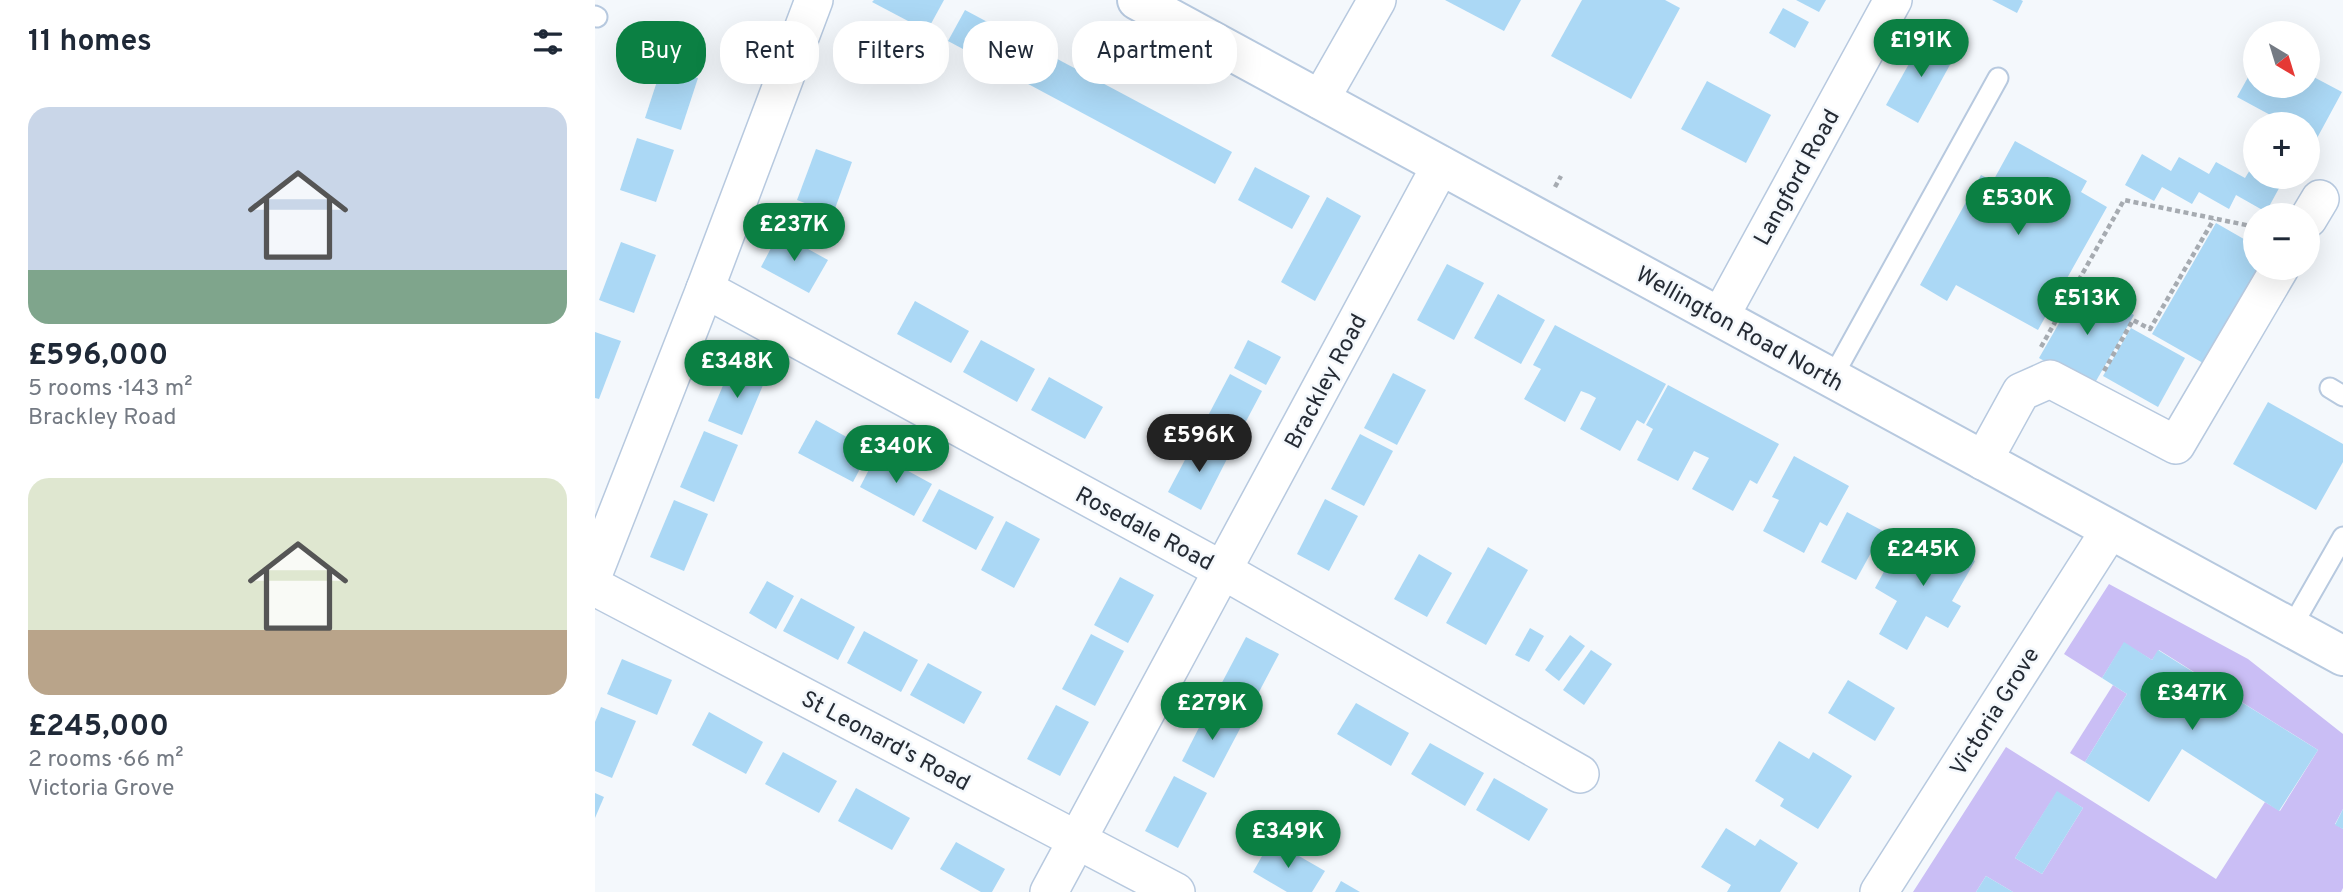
<!DOCTYPE html>
<meta charset="utf-8">
<style>
:root{--surface:#fff;--page:#f6f6f7;--text:#1f2937;--muted:#747a83;--accent:#0b8043}
body{margin:0;font-family:Overpass,sans-serif;background:var(--page);color:var(--text);height:100vh;display:flex;flex-direction:column;font-size:26px;white-space:nowrap}
*{box-sizing:border-box;margin:0}
p{font-size:23px;color:var(--muted)}
.icon{flex:none;width:38px;height:38px;fill:none;stroke:currentColor;stroke-width:2;stroke-linecap:round;stroke-linejoin:round}
.map{position:relative;flex:1;overflow:hidden}
.panel{display:flex;flex-direction:column;background:var(--surface);width:595px}
.panel>*{flex:none}
.banner{position:absolute;left:21px;top:21px;width:665px;height:63px;display:flex;gap:14px}
.needle{width:46px;rotate:142deg}
.controls{position:absolute;left:1648px;top:21px;display:grid;gap:14px}
.controls a{display:grid;place-items:center;width:77px;height:77px;border-radius:50%;background:var(--surface);box-shadow:0 7px 28px #0002;font-size:35px}
.price{position:absolute;translate:-50% -60px;padding:0 16px;border-radius:24px;background:var(--accent);color:#fff;font-size:23px;line-height:46px;filter:drop-shadow(0 2px 4px #0008)}
.price::after{content:'';position:absolute;left:50%;top:42px;width:21px;height:16px;margin-left:-10px;background:inherit;clip-path:polygon(0 0,100% 0,50% 100%)}
.price.selected{background:#222;color:#fff}
ul{padding:0;list-style:none}
li{display:grid;align-content:center;gap:14px;height:371px;padding:0 28px}
li span{display:grid;place-items:center;height:217px;border-radius:21px;color:#555}
li>.icon{margin-inline-start:auto}
span .icon{width:126px;height:126px;fill:#fffc;stroke-width:1}
li b{font-size:30px}
h2{display:flex;justify-content:space-between;align-items:center;height:84px;padding:0 28px;font-size:30px}
.pill{padding:0 24px;border-radius:28px;background:var(--surface);box-shadow:0 7px 28px #0002;font-size:24px;line-height:63px}
.pill.selected{background:var(--accent);color:#fff}
main{display:flex;flex:1;min-height:0}
.map>svg:first-child{display:block}
.green{fill:#cabef5;fill-rule:evenodd}
.building{fill:#abd8f5}
.lines{fill:none;stroke-linecap:round;stroke-linejoin:round}
.lane-casing{stroke:#b7c9df;stroke-width:23}
.street-casing{stroke:#b7c9df;stroke-width:40}
.highway-casing{stroke:#b7c9df;stroke-width:42}
.path{stroke:#a6abb1;stroke-width:4.5;stroke-dasharray:5 3.5;stroke-linecap:butt}
.lane{stroke:#fff;stroke-width:19}
.street{stroke:#fff;stroke-width:37}
.highway{stroke:#fff;stroke-width:38}
.labels{text-anchor:middle;stroke-width:5;stroke-linejoin:round;paint-order:stroke}
.street-label{font-size:23px;fill:#252b34;stroke:#f4f8fc}
</style>
<main>
<section class="panel">
<h2>11 homes<svg class="icon" aria-label="filters" viewBox="0 0 24 24"><path d="M4 7h16M4 17h16"/><circle cx="9" cy="7" r="2"/><circle cx="15" cy="17" r="2"/></svg></h2>
<ul>
<li><span style="background:linear-gradient(#c9d6e8 75%,#7fa58c 0)"><svg class="icon" aria-label="home" viewBox="0 0 24 24"><path d="M3 11l9-7 9 7M6 9v11h12V9"/></svg></span><div><b>£596,000</b><p>5 rooms · 143 m²</p><p>Brackley Road</p></div></li>
<li><span style="background:linear-gradient(#dfe7d0 70%,#b9a48a 0)"><svg class="icon" aria-label="home" viewBox="0 0 24 24"><path d="M3 11l9-7 9 7M6 9v11h12V9"/></svg></span><div><b>£245,000</b><p>2 rooms · 66 m²</p><p>Victoria Grove</p></div></li>
</ul>
</section>
<div class="map">
<svg width="1748" height="892" viewBox="0 0 1748 892">
<rect width="100%" height="100%" fill="#f4f8fc"/>
<g class="green">
<path d="M1514 584 1653 659 1748 734V809L1740 824 1748 829V888L1746 892H1418L1391 876 1381 892H1318L1411 747 1621 879 1670 802 1685 811 1723 750 1564 650 1557 660 1529 643 1507 678 1469 654ZM1462 792 1488 808 1447 874 1420 858Z"/>
<path d="M1518 685 1532 694 1490 762 1475 753Z"/>
</g>
<g class="building">
<path d="M279 0H349L332 31 277 2Z"/>
<path d="M850 0H926L909 31Z"/>
<path d="M987 0H1070L1085 8 1036 99 956 56Z"/>
<path d="M1201 0H1231L1224 12Z"/>
<path d="M1397 0H1426L1428 1 1422 13Z"/>
<path d="M1188 8 1214 22 1200 48 1174 33Z"/>
<path d="M370 10 637 152 620 184 353 41Z"/>
<path d="M1330 35 1362 52 1323 123 1291 105Z"/>
<path d="M1661 63V86H1713V74L1747 92 1721 140 1713 136V124H1692L1642 97Z"/>
<path d="M67 66 103 78 86 130 50 118Z"/>
<path d="M1112 81 1176 115 1151 163 1086 129Z"/>
<path d="M42 138 79 150 61 202 25 190Z"/>
<path d="M1420 141 1492 181 1486 192 1512 207 1443 330 1361 285 1352 301 1325 285 1386 175 1398 181Z"/>
<path d="M221 149 257 162 238 214 202 200Z"/>
<path d="M1547 154 1576 171 1584 157 1614 174 1621 162 1650 178 1658 165 1661 166V177H1680L1688 181 1671 212 1641 195 1634 209 1604 192 1597 204 1567 187 1559 201 1530 185Z"/>
<path d="M660 167 715 196 697 229 643 200Z"/>
<path d="M732 197 766 216 720 301 686 282Z"/>
<path d="M1621 223 1661 246V268H1663L1608 363 1557 334Z"/>
<path d="M184 233 233 260 214 293 166 267Z"/>
<path d="M26 242 61 255 39 313 4 300Z"/>
<path d="M852 264 889 283 859 340 822 320Z"/>
<path d="M1486 285 1539 315 1497 388 1444 358Z"/>
<path d="M903 294 950 320 926 364 879 338Z"/>
<path d="M320 301 374 331 356 363 302 334Z"/>
<path d="M960 325 1071 384 1049 424 1042 420 1025 451 985 429 1001 398 994 394 986 391 970 422 929 399 946 369 938 365Z"/>
<path d="M1536 328 1590 358 1563 407 1508 376Z"/>
<path d="M0 332 26 341 4 399 0 398Z"/>
<path d="M386 340 440 369 422 402 368 372Z"/>
<path d="M653 340 686 357 671 385 639 368Z"/>
<path d="M137 364 171 378 147 435 113 421Z"/>
<path d="M798 373 831 390 802 445 769 428Z"/>
<path d="M635 374 667 391 638 446 606 429Z"/>
<path d="M454 377 508 407 490 439 436 410Z"/>
<path d="M1073 385 1184 444 1162 484 1155 480 1138 511 1097 489 1114 458 1099 451 1083 481 1042 460 1058 429 1051 425Z"/>
<path d="M1673 402 1748 444V462L1721 510 1638 464Z"/>
<path d="M221 420 275 450 258 482 203 453Z"/>
<path d="M109 431 143 445 119 502 85 487Z"/>
<path d="M765 434 798 451 769 506 736 489Z"/>
<path d="M602 437 634 455 606 510 573 492Z"/>
<path d="M282 454 337 484 319 516 265 487Z"/>
<path d="M1199 456 1254 486 1232 526 1225 522 1209 553 1168 531 1184 500 1177 497Z"/>
<path d="M344 489 399 517 381 550 327 521Z"/>
<path d="M730 499 763 516 734 571 702 554Z"/>
<path d="M79 500 113 514 89 571 55 557Z"/>
<path d="M1252 512 1288 531 1261 580 1226 562Z"/>
<path d="M411 521 445 539 419 588 386 570Z"/>
<path d="M1323 531 1380 561 1357 601 1366 606 1353 628 1331 616 1312 650 1284 634 1302 601 1280 588 1292 566 1300 571Z"/>
<path d="M893 547 933 570 891 645 851 623Z"/>
<path d="M824 554 857 573 832 617 799 599Z"/>
<path d="M525 577 559 595 533 643 499 625Z"/>
<path d="M172 581 199 596 181 629 154 613Z"/>
<path d="M206 598 260 627 243 660 188 631Z"/>
<path d="M935 628 949 636 934 662 920 655Z"/>
<path d="M269 631 323 660 306 692 252 663Z"/>
<path d="M496 634 529 651 500 706 467 689Z"/>
<path d="M975 635 990 646 964 681 950 670Z"/>
<path d="M651 637 684 654 655 709 622 692Z"/>
<path d="M1529 642 1557 660 1563 650 1723 750 1684 811 1587 749 1554 802 1490 762 1532 694 1507 678Z"/>
<path d="M996 650 1017 664 989 705 968 690Z"/>
<path d="M27 659 77 680 62 715 12 694Z"/>
<path d="M333 663 387 692 369 724 315 695Z"/>
<path d="M1253 680 1300 708 1280 741 1233 713Z"/>
<path d="M761 703 814 733 796 766 742 734Z"/>
<path d="M461 705 494 722 465 776 432 759Z"/>
<path d="M615 706 648 723 619 778 587 761Z"/>
<path d="M6 707 41 721 17 778 0 771V722Z"/>
<path d="M114 712 168 742 151 774 97 745Z"/>
<path d="M1184 741 1214 759 1218 752 1257 776 1223 829 1185 806 1189 799 1160 781Z"/>
<path d="M835 743 889 773 870 806 816 774Z"/>
<path d="M188 752 242 781 224 813 170 784Z"/>
<path d="M579 776 612 793 583 848 550 831Z"/>
<path d="M899 778 953 809 934 841 881 810Z"/>
<path d="M261 788 315 818 297 850 243 821Z"/>
<path d="M1462 791 1488 808 1447 874 1420 858Z"/>
<path d="M0 793 9 797 0 818Z"/>
<path d="M1748 809V829L1740 825Z"/>
<path d="M1131 828 1160 846 1165 839 1203 863 1185 892H1132L1136 885 1106 867Z"/>
<path d="M676 840 730 871 717 892H692L658 872Z"/>
<path d="M361 842 410 869 397 892H386L345 869Z"/>
<path d="M1391 876 1418 892H1381Z"/>
<path d="M746 881 765 892H740Z"/>
</g>
<g class="lines">
<defs>
<g id="lane">
<path d="M0 16 2 17"/>
<path d="M1237 378 1403 78"/>
<path d="M1735 388 1748 396"/>
<path d="M1696 628 1748 537"/>
</g>
<g id="street">
<path d="M725 100 782 0"/>
<path d="M1713 219 1725 199"/>
<path d="M110 289 627 570 985 774"/>
<path d="M1125 317 1298 0"/>
<path d="M1388 461 1426 392 1455 379 1581 445 1685 268"/>
<path d="M0 570 110 289 219 0"/>
<path d="M0 587 581 892"/>
<path d="M454 892 846 165"/>
<path d="M1284 892 1515 530"/>
</g>
<path id="highway" d="M542 0 1748 656"/>
</defs>
<use href="#lane" class="lane-casing"/>
<use href="#street" class="street-casing"/>
<use href="#highway" class="highway-casing"/>
<g class="path">
<path d="M960 187 966 176"/>
<path d="M1446 347 1529 200 1661 227"/>
<path d="M1509 371 1538 320 1555 329 1619 219"/>
</g>
<use href="#lane" class="lane"/>
<use href="#street" class="street"/>
<use href="#highway" class="highway"/>
</g>
<g class="labels">
<g class="street-label">
<text transform="translate(1201 177) rotate(-61)" y="8">Langford Road</text>
<text transform="translate(1145 328) rotate(29)" y="8">Wellington Road North</text>
<text transform="translate(730 381) rotate(-62)" y="8">Brackley Road</text>
<text transform="translate(550 528) rotate(28)" y="8">Rosedale Road</text>
<text transform="translate(1399 711) rotate(-58)" y="8">Victoria Grove</text>
<text transform="translate(291 740) rotate(28)" y="8">St Leonard's Road</text>
</g>
</g>
</svg>
<div class="controls">
<a><svg class="needle" viewBox="-14 -14 28 28"><path d="M0-13l5 13h-10z" fill="#e53935"/><path d="M0 13l5-13h-10z" fill="#747a83"/></svg></a>
<a>+</a>
<a>−</a>
</div>
<b class="price" style="left:1326px;top:79px">£191K</b>
<b class="price" style="left:1423px;top:237px">£530K</b>
<b class="price" style="left:199px;top:263px">£237K</b>
<b class="price" style="left:1492px;top:337px">£513K</b>
<b class="price" style="left:142px;top:400px">£348K</b>
<b class="price selected" style="left:604px;top:474px">£596K</b>
<b class="price" style="left:301px;top:485px">£340K</b>
<b class="price" style="left:1328px;top:588px">£245K</b>
<b class="price" style="left:1597px;top:732px">£347K</b>
<b class="price" style="left:617px;top:742px">£279K</b>
<b class="price" style="left:693px;top:870px">£349K</b>
<div class="banner">
<a class="pill selected">Buy</a>
<a class="pill">Rent</a>
<a class="pill">Filters</a>
<a class="pill">New</a>
<a class="pill">Apartment</a>
</div>
</div>
</main>
